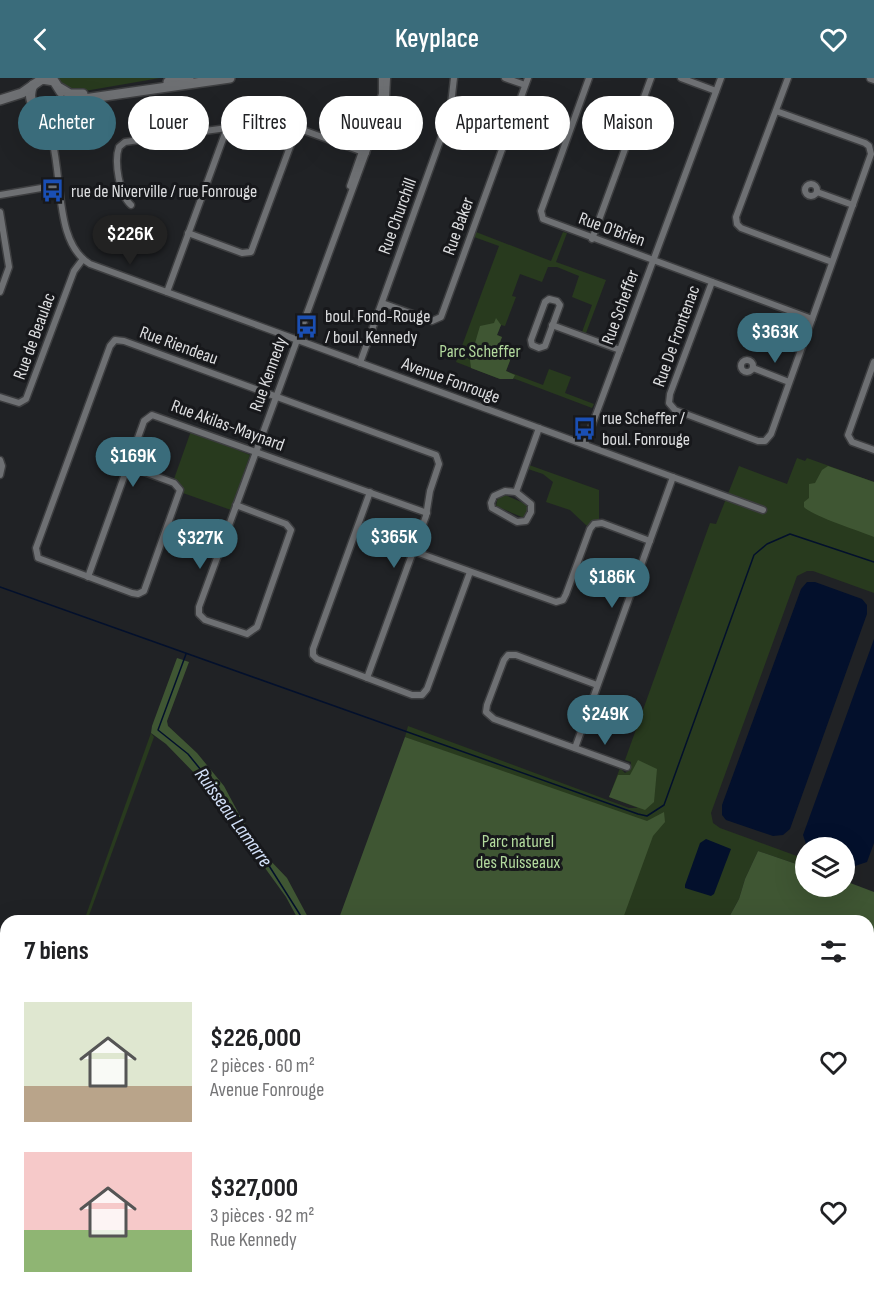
<!DOCTYPE html>
<html lang="fr">
<meta charset="utf-8">
<style>
:root{--surface:#fff;--page:#f6f6f6;--text:#202124;--muted:#757577;--accent:#3a6c7b}
body{margin:0;font-family:"Sofia Sans Condensed",sans-serif;background:var(--page);color:var(--text);height:100vh;display:flex;flex-direction:column;font-size:22px;white-space:nowrap}
*{box-sizing:border-box;margin:0}
p{font-size:20px;color:var(--muted)}
.icon{flex:none;width:33px;height:33px;fill:none;stroke:currentColor;stroke-width:2;stroke-linecap:round;stroke-linejoin:round}
.map{position:relative;flex:1;overflow:hidden}
.panel{position:absolute;left:0px;top:837px;width:874px;height:384px;display:flex;flex-direction:column;background:var(--surface);border-radius:18px 18px 0 0;box-shadow:0 6px 24px #0002}
.panel>*{flex:none}
.top-card{position:absolute;left:18px;top:18px;width:838px;height:54px;display:flex;gap:12px}
.fabs{position:absolute;left:795px;top:759px;display:grid;gap:12px}
.fabs a{display:grid;place-items:center;width:60px;height:60px;border-radius:50%;background:var(--surface);box-shadow:0 6px 24px #0002;font-size:30px}
.price{position:absolute;translate:-50% -51px;padding:0 14px;border-radius:21px;background:var(--accent);color:#fff;font-size:20px;line-height:39px;filter:drop-shadow(0 2px 3px #0008)}
.price::after{content:'';position:absolute;left:50%;top:36px;width:18px;height:14px;margin-left:-9px;background:inherit;clip-path:polygon(0 0,100% 0,50% 100%)}
.price.on{background:#222;color:#fff}
ul{padding:0;list-style:none}
li{display:flex;align-items:center;gap:18px;height:150px;padding:0 24px}
li span{display:grid;place-items:center;flex:none;width:168px;height:120px;border-radius:0px;color:#555}
li>.icon{margin-inline-start:auto}
span .icon{width:72px;height:72px;fill:#fffc;stroke-width:1}
li b{font-size:26px}
h2{display:flex;justify-content:space-between;align-items:center;height:72px;padding:0 24px;font-size:26px}
.chip{padding:0 21px;border-radius:27px;background:var(--surface);box-shadow:0 6px 24px #0002;font-size:21px;line-height:54px}
.chip.on{background:var(--accent);color:#fff}
header{display:flex;justify-content:space-between;align-items:center;height:78px;padding:0 24px;background:var(--accent);color:#fff;font-size:27px;font-weight:600}
.map>svg:first-child{display:block}
.industrial{fill:#302432}
.green{fill:#283a1e}
.forest{fill:#3f5633}
.water{fill:#03102c}
.lines{fill:none;stroke-linecap:round;stroke-linejoin:round}
.stream{stroke:#03102c;stroke-width:1.5}
.minor-casing{stroke:#3d3e40;stroke-width:9}
.tertiary-casing{stroke:#3d3e40;stroke-width:11}
.secondary-casing{stroke:#3d3e40;stroke-width:12}
.minor{stroke:#6e7073;stroke-width:6}
.tertiary{stroke:#6e7073;stroke-width:8}
.secondary{stroke:#6e7073;stroke-width:9}
.labels{text-anchor:middle;stroke-width:6;stroke-linejoin:round;paint-order:stroke}
.poi-label{font-size:18px;fill:#dddee0;stroke:#17181b;text-anchor:start}
.street-label{font-size:18px;fill:#dddee0;stroke:#17181b}
.park-label{font-size:18px;fill:#b2d99d;stroke:#17181b}
.water-label{font-size:20px;font-style:italic;fill:#d3e1f9;stroke:#17181b}
</style>
<header><svg class="icon" aria-label="back" viewBox="0 0 24 24"><path d="M15 5l-7 7 7 7"/></svg>Keyplace<svg class="icon" aria-label="heart" viewBox="0 0 24 24"><path d="M12 20l-8-8c-3-5 5-10 8-4 3-6 11-1 8 4z"/></svg></header>
<div class="map">
<svg width="874" height="1221" viewBox="0 0 874 1221">
<rect width="100%" height="100%" fill="#202225"/>
<path class="industrial" d="M868 916 874 918V1022L869 1020Z"/>
<g class="green">
<path d="M56 0H160L79 14 65 11Z"/>
<path d="M476 154 551 183 563 154 567 155 556 184 606 202 586 255 582 254 592 227 572 219 579 198 557 189H548L542 204 520 196 512 218 516 219 505 248 501 247 497 257 502 259 499 267 514 272 506 293 543 307 549 291 571 299 565 315 594 326 592 330 518 302 509 299 500 301 456 284 499 168 474 159Z"/>
<path d="M191 353 250 377 231 432 183 415 181 407 174 401Z"/>
<path d="M797 380 805 383 807 380 874 404V515L813 493H807L797 498 711 735 713 745 720 750 805 781V789L758 773 745 801 739 821 727 843H415L475 684 405 659 408 648 629 730H638L609 719 620 690 625 695 630 692 631 684 625 682 710 445 716 446 739 388 787 406Z"/>
<path d="M529 387 599 412V442L587 448 570 432 546 424 553 404 543 396 528 391Z"/>
<path d="M503 416 528 427 529 434 524 440 496 428 498 418Z"/>
<path d="M151 655 154 659 87 843H84Z"/>
<path d="M214 1215H516L513 1221H212Z"/>
</g>
<g class="forest">
<path d="M496 240 501 247 497 257 502 259 499 267 514 272 506 293 515 297 513 301H500L471 290 470 282 480 248 494 245Z"/>
<path d="M828 388 874 404V459C860 453 812 438 804 429V424L809 420V406L815 405 822 392Z"/>
<path d="M177 580 189 584 167 643 168 648 197 675 224 708 240 738 267 779 287 800 310 843H299L286 819 202 703 166 666 151 655 152 648Z"/>
<path d="M405 659 647 743 664 734 665 744 653 758 622 843H338Z"/>
<path d="M638 682 657 691 654 724 645 732 609 719 618 697H630Z"/>
<path d="M758 773 805 789 806 808H844L845 803 874 814V918L869 916 868 843H727L739 821 745 801Z"/>
<path d="M6 1060V1115L0 1132V1076Z"/>
<path d="M869 1127 874 1129V1221H710L712 1215H868Z"/>
<path d="M276 1215H484L482 1221H273Z"/>
<path d="M511 1215H700L697 1221H508Z"/>
</g>
<g class="water">
<path d="M807 504H815L862 521 867 527V536L790 751 783 757 773 758 726 742 722 737V727L801 511Z"/>
<path d="M874 561V765L867 784 855 788 845 784 844 770 807 769 803 757Z"/>
<path d="M706 761 731 771 714 816 711 818 685 810V807L700 765Z"/>
</g>
<g class="lines">
<g class="stream">
<path d="M0 509 638 736 647 738 664 727 754 477 767 466 790 456 874 484"/>
<path d="M186 576 158 652 188 676 235 734 304 843"/>
<path d="M683 1215 687 1221"/>
<path d="M205 1221 209 1215"/>
</g>
<defs>
<g id="minor">
<path d="M505 0 525 7"/>
<path d="M589 0 541 133 543 141 812 241"/>
<path d="M681 0 716 13"/>
<path d="M788 0 736 139 737 146 741 150 832 184"/>
<path d="M38 31C70 69 46 160 90 186L763 432"/>
<path d="M51 54 52 37 56 29"/>
<circle cx="811" cy="112" r="6"/>
<path d="M350 108 382 16V0"/>
<path d="M817 114 853 127"/>
<path d="M0 117 59 107"/>
<path d="M131 127C119 117 114 83 119 69L125 64 278 43 366 75"/>
<path d="M0 134 9 189 0 214"/>
<path d="M188 155 242 175 251 174 297 50"/>
<path d="M592 161 651 0"/>
<path d="M712 204 670 316 669 325 675 332 758 363H765L771 356 871 76 869 68 865 65 776 33"/>
<path d="M167 214 227 50"/>
<path d="M549 221 557 223 560 227 545 268 539 270 532 267 531 262 545 224Z"/>
<path d="M382 225 432 243 441 239 528 0"/>
<path d="M552 247 620 272"/>
<circle cx="747" cy="288" r="6"/>
<path d="M874 284 848 357 852 364 874 372"/>
<path d="M360 285 450 35 454 0"/>
<path d="M753 290 789 304"/>
<path d="M0 319 19 325 26 321 74 193 83 181"/>
<path d="M585 366 721 0"/>
<path d="M0 382 2 388 0 397"/>
<path d="M128 388 174 405 180 412 144 513 138 516 132 515 38 480 36 470 110 268 115 262 124 263 436 377 439 386 430 413 426 438 367 600"/>
<path d="M505 413 516 414 531 426V434L526 443 517 444 492 430 491 425 494 418Z"/>
<path d="M370 414 313 571V577L317 581 412 617H422L427 611 470 494"/>
<path d="M516 414 539 350"/>
<path d="M236 427 286 446 291 452 257 549 247 556 205 542 199 536V529L386 20 387 0"/>
<path d="M413 473 556 524 563 522 566 516 590 451 594 446 602 445 650 463"/>
<path d="M88 499 144 343 152 337 427 435"/>
<path d="M597 607 516 577H508L504 582 487 627 486 634 494 641 627 689"/>
<path d="M575 670 673 399"/>
</g>
<path id="tertiary" d="M871 0 874 1"/>
<g id="secondary">
<path d="M168 4 189 0"/>
<path d="M33 7C30 14 29 20 33 26 44 40 57 26 70 23L230 0"/>
<path d="M60 10 70 16H83"/>
<path d="M0 22 22 15 42 1 54 3 61 14"/>
</g>
</defs>
<use href="#minor" class="minor-casing"/>
<use href="#tertiary" class="tertiary-casing"/>
<use href="#secondary" class="secondary-casing"/>
<use href="#minor" class="minor"/>
<use href="#tertiary" class="tertiary"/>
<use href="#secondary" class="secondary"/>
</g>
<defs>
<symbol id="bus-bare" viewBox="-9 -9 18 18"><path d="M-5-6H5V4H4V6H2V4H-2V6H-4V4H-5ZM-3.5-4V0h7V-4ZM-3.5 1.2v1.5H-2V1.2ZM2 1.2v1.5H3.5V1.2Z" fill="#1a4fb4" stroke="#17181b" stroke-width="2.5" paint-order="stroke"/></symbol>
</defs>
<g fill-rule="evenodd">
<use href="#bus-bare" x="36" y="96" width="33" height="33"/>
<use href="#bus-bare" x="290" y="232" width="33" height="33"/>
<use href="#bus-bare" x="568" y="334" width="33" height="33"/>
</g>
<g class="labels">
<g class="poi-label">
<text x="71" y="119">rue de Niverville / rue Fonrouge</text>
<text x="325" y="244">boul. Fond-Rouge<tspan x="325" dy="21">/ boul. Kennedy</tspan></text>
<text x="602" y="346">rue Scheffer /<tspan x="602" dy="21">boul. Fonrouge</tspan></text>
</g>
<g class="street-label">
<text transform="translate(397 138) rotate(-70)" y="6">Rue Churchill</text>
<text transform="translate(458 148) rotate(-70)" y="6">Rue Baker</text>
<text transform="translate(612 151) rotate(20)" y="6">Rue O'Brien</text>
<text transform="translate(620 229) rotate(-70)" y="6">Rue Scheffer</text>
<text transform="translate(34 258) rotate(-70)" y="6">Rue de Beaulac</text>
<text transform="translate(676 258) rotate(-70)" y="6">Rue De Frontenac</text>
<text transform="translate(179 267) rotate(20)" y="6">Rue Riendeau</text>
<text transform="translate(268 296) rotate(-70)" y="6">Rue Kennedy</text>
<text transform="translate(451 302) rotate(20)" y="6">Avenue Fonrouge</text>
<text transform="translate(228 347) rotate(20)" y="6">Rue Akilas-Maynard</text>
</g>
<g class="park-label">
<text x="480" y="279">Parc Scheffer</text>
<text x="518" y="769">Parc naturel<tspan x="518" dy="21">des Ruisseaux</tspan></text>
</g>
<g class="water-label">
<text transform="translate(234 739) rotate(54)" y="7">Ruisseau Lamarre</text>
</g>
</g>
</svg>
<div class="fabs">
<a><svg class="icon" aria-label="layers" viewBox="0 0 24 24"><path d="M12 4l9 5-9 5-9-5zM3 14l9 5 9-5"/></svg></a>
</div>
<b class="price on" style="left:130px;top:188px">$226K</b>
<b class="price" style="left:775px;top:286px">$363K</b>
<b class="price" style="left:133px;top:410px">$169K</b>
<b class="price" style="left:394px;top:491px">$365K</b>
<b class="price" style="left:200px;top:492px">$327K</b>
<b class="price" style="left:612px;top:531px">$186K</b>
<b class="price" style="left:605px;top:668px">$249K</b>
<div class="top-card">
<a class="chip on">Acheter</a>
<a class="chip">Louer</a>
<a class="chip">Filtres</a>
<a class="chip">Nouveau</a>
<a class="chip">Appartement</a>
<a class="chip">Maison</a>
</div>
<section class="panel">
<h2>7 biens<svg class="icon" aria-label="filters" viewBox="0 0 24 24"><path d="M4 7h16M4 17h16"/><circle cx="9" cy="7" r="2"/><circle cx="15" cy="17" r="2"/></svg></h2>
<ul>
<li><span style="background:linear-gradient(#dfe7d0 70%,#b9a48a 0)"><svg class="icon" aria-label="home" viewBox="0 0 24 24"><path d="M3 11l9-7 9 7M6 9v11h12V9"/></svg></span><div><b>$226,000</b><p>2 pièces · 60 m²</p><p>Avenue Fonrouge</p></div><svg class="icon" aria-label="heart" viewBox="0 0 24 24"><path d="M12 20l-8-8c-3-5 5-10 8-4 3-6 11-1 8 4z"/></svg></li>
<li><span style="background:linear-gradient(#f6c9c9 65%,#8fb573 0)"><svg class="icon" aria-label="home" viewBox="0 0 24 24"><path d="M3 11l9-7 9 7M6 9v11h12V9"/></svg></span><div><b>$327,000</b><p>3 pièces · 92 m²</p><p>Rue Kennedy</p></div><svg class="icon" aria-label="heart" viewBox="0 0 24 24"><path d="M12 20l-8-8c-3-5 5-10 8-4 3-6 11-1 8 4z"/></svg></li>
</ul>
</section>
</div>
